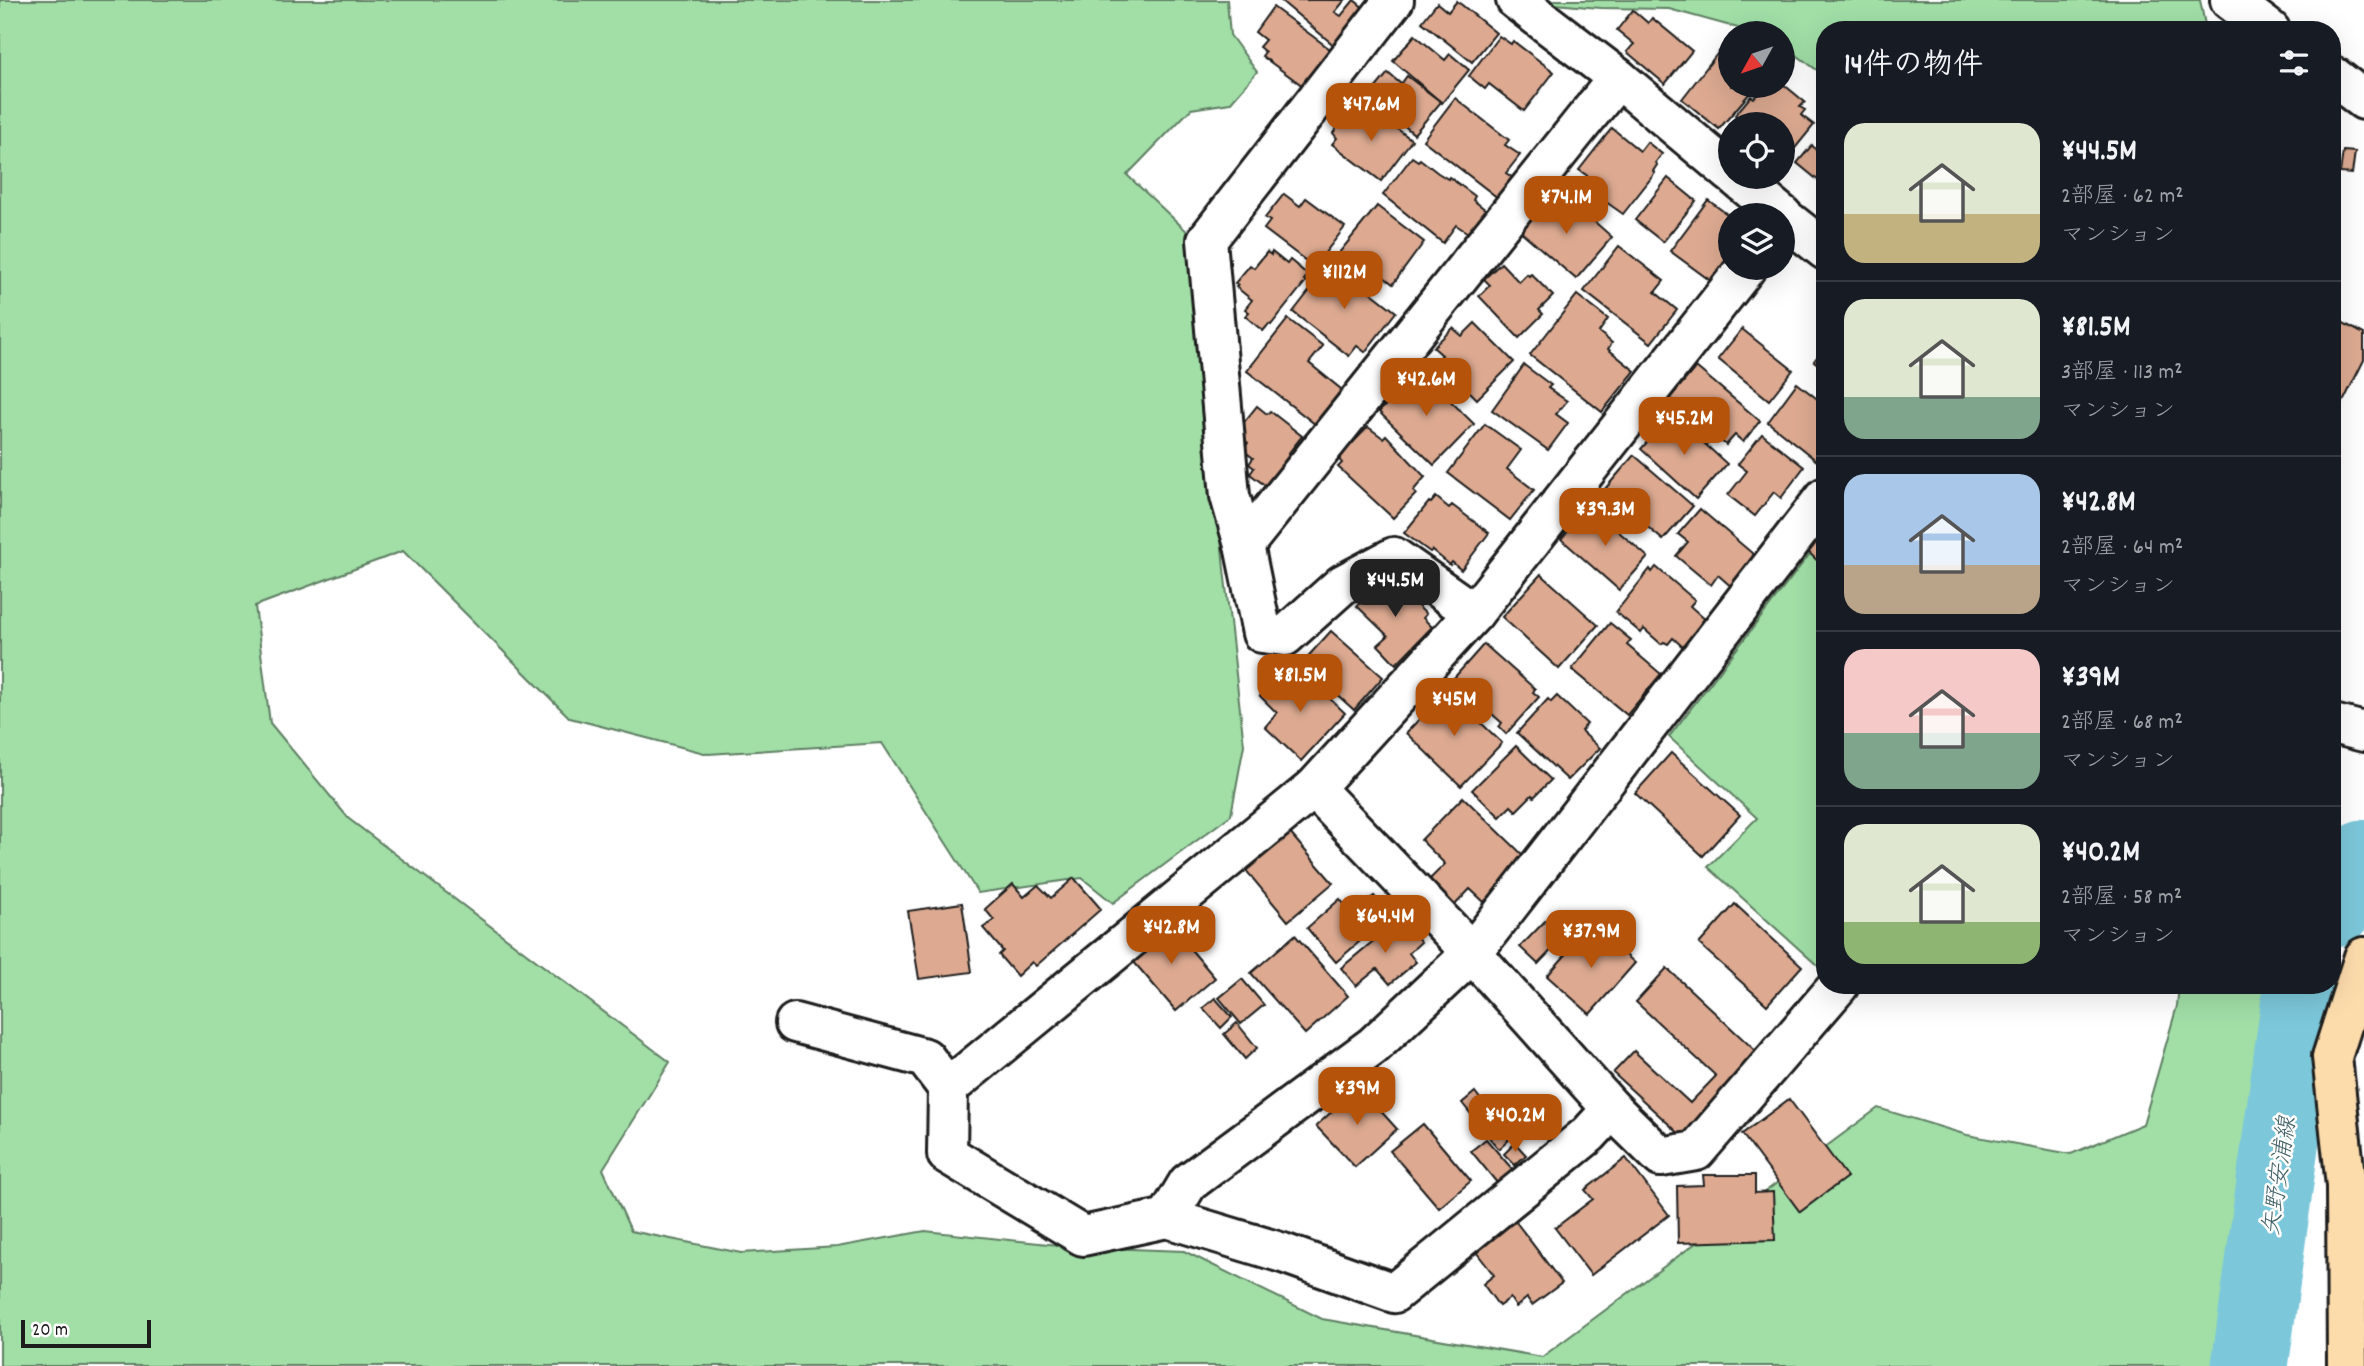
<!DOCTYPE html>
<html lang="ja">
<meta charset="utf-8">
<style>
:root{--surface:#171b24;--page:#242831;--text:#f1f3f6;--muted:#9ea1a6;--line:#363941;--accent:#b45309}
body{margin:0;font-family:Dekko,"Klee One",sans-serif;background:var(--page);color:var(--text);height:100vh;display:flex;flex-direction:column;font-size:26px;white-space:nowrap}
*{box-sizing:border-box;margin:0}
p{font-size:23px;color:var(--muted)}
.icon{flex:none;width:38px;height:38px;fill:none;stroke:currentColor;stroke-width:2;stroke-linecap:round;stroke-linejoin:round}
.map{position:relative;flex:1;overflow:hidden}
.panel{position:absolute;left:1816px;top:21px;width:525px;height:973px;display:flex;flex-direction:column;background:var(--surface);border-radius:28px;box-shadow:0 7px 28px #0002}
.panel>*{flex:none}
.needle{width:46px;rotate:230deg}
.buttons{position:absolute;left:1718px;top:21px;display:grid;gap:14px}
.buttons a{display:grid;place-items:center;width:77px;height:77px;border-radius:50%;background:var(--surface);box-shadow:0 7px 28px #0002;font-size:35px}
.scale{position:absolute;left:21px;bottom:18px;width:130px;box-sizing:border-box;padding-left:7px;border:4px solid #1c1c1c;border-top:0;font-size:19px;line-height:24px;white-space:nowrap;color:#1c1c1c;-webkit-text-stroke:5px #fff;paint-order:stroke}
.price{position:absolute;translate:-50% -60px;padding:0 16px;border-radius:14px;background:var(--accent);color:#fff;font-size:23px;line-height:46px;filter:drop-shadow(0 2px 4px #0008)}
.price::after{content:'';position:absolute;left:50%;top:42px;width:21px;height:16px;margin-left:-10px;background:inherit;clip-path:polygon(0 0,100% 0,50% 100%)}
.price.active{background:#222;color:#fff}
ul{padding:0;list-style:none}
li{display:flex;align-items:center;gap:21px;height:175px;padding:0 28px}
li+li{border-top:2px solid var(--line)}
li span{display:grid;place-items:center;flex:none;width:196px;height:140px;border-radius:21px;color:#555}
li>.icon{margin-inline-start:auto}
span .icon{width:84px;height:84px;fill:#fffc;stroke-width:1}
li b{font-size:30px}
h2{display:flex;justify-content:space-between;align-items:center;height:84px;padding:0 28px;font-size:30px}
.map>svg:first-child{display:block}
.green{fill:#a1dfa7;stroke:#5e7e62;stroke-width:2}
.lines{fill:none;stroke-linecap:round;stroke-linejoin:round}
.river{stroke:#7bc7da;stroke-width:77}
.building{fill:#ddaa91;stroke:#1c1c1c;stroke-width:2}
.street-casing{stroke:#1c1c1c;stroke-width:44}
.primary-casing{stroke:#1c1c1c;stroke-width:44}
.street{stroke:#fff;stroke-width:38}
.primary{stroke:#fddcac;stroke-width:38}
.labels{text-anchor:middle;stroke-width:5;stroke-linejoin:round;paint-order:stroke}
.water-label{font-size:24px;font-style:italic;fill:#426068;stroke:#fff}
</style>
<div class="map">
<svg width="2364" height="1366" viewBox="0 0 2364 1366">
<rect width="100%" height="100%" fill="#fff"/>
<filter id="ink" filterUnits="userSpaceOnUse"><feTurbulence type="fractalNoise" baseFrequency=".0143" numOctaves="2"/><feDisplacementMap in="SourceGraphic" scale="14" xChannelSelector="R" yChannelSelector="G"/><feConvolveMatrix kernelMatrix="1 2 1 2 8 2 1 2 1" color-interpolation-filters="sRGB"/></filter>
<g filter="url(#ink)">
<g class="green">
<path d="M0 0H1227L1230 35 1257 72 1230 103 1191 109 1127 175 1193 237 1224 569 1244 745 1231 815 1113 903 1082 878 978 893 882 743 708 754 570 718 403 551 255 606 270 723 349 819 670 1062 603 1169 631 1231 741 1253 837 1247 925 1231 1077 1247 1184 1251 1322 1319 1542 1357 1878 1108 1967 1135 2071 1154 2143 1124 2177 1006 2179 985H2299L2283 1062 2262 1366H0Z"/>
<path d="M1540 0H2200L2206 30H1825V76L1783 45V33H1756L1669 9 1600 8 1543 3Z"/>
<path d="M1825 534V963L1819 967 1708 867 1757 818 1669 737Z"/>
</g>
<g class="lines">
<g class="river">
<path d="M2333 909 2364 858"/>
<path d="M2250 1366 2299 1006 2305 985"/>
</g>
</g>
<g class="building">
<path d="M1280 0H1345L1335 12 1341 16 1354 0 1372 15 1342 52Z"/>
<path d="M1457 1 1496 33 1472 62 1422 22 1437 3 1448 12Z"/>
<path d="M1273 7 1330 49 1303 86 1262 56 1265 52 1259 47 1265 40 1255 32Z"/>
<path d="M1633 10 1648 23 1652 18 1692 51 1665 84 1627 52 1634 44 1617 30Z"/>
<path d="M1415 35 1445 60 1450 54 1469 70 1442 103 1393 61Z"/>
<path d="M1499 36 1511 44 1513 41 1554 72 1524 111 1489 84 1485 89 1469 76Z"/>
<path d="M1724 45 1731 46V86H1756L1719 129 1682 99Z"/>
<path d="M1388 73 1401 84 1407 76 1441 102 1414 134 1369 96Z"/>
<path d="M1783 84 1805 102 1800 107 1805 110 1801 115 1814 125 1783 163V124H1746L1735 115 1751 96 1754 98 1764 86 1776 88Z"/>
<path d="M1455 98 1509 140 1505 145 1520 155 1506 173 1513 178 1498 198 1423 140Z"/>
<path d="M1352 108 1369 122 1376 113 1412 140 1381 181 1332 144 1337 138 1333 133Z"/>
<path d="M1612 128 1640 151 1647 142 1662 154 1656 162 1657 165 1653 171 1655 173 1623 214 1582 185 1589 177 1579 170Z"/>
<path d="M1825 138V186L1797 163 1812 145 1816 150Z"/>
<path d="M2343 151 2355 152 2352 174 2340 173Z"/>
<path d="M1412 157 1418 161 1420 159 1438 173 1448 179 1449 177 1475 196 1473 200 1486 210 1468 233 1456 225 1443 243 1383 195Z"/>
<path d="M1668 178 1696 201 1663 242 1635 220Z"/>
<path d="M1284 194 1300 206 1306 198 1345 227 1314 267 1264 229 1270 221 1265 218Z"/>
<path d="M1708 200 1731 217V262L1715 284 1670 251Z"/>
<path d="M1544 201 1560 215 1571 201 1612 237 1576 279 1519 230Z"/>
<path d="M1377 206 1424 242 1393 284 1360 259 1354 267 1338 254Z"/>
<path d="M1619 246 1664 281 1655 292 1677 310 1651 343 1584 291Z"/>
<path d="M1267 252 1271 255 1272 252 1287 264 1290 260 1308 275 1304 280 1306 281 1271 325 1269 324 1263 331 1245 316 1249 312 1245 309 1252 300 1236 287 1238 285 1235 283 1250 265 1254 268Z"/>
<path d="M1332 262 1396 312 1365 352 1357 346 1349 356 1293 312Z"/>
<path d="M1501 263 1519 282 1527 274 1529 276 1531 274 1553 296 1539 310 1543 314 1519 338 1479 296 1490 285 1484 279Z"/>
<path d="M1577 295 1608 319 1599 332 1612 343 1608 349 1635 371 1602 412 1530 355Z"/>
<path d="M1288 319 1323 346 1309 363 1347 394 1320 428 1247 371Z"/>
<path d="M2336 319 2364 334V360L2341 406 2333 402V326Z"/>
<path d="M1475 323 1514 362 1477 399 1437 359 1442 355 1433 347 1453 328 1462 336Z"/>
<path d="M1742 329 1793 370 1769 400 1718 359Z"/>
<path d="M1825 346V370L1814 361Z"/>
<path d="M1524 365 1551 385 1548 388 1567 401 1556 414 1568 423 1548 450 1492 410Z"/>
<path d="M1696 367 1760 421 1743 442 1735 435 1726 445 1670 398Z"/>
<path d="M1419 370 1474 424 1434 465 1379 412Z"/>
<path d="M1797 383 1825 405V451L1817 461 1768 422Z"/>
<path d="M1257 406 1267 414 1270 411 1302 436 1288 454 1290 455 1266 486 1250 474 1254 468 1249 464 1253 458 1243 450 1248 443 1239 435 1244 429 1241 426Z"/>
<path d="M1672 414 1727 464 1696 499 1641 449Z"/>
<path d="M1485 424 1521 450 1507 469 1534 490 1510 520 1448 473Z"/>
<path d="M1368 427 1383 438 1386 435 1425 477 1413 491 1416 494 1393 518 1338 467 1342 463 1338 458Z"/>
<path d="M1762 434 1804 467 1781 498 1774 492 1755 516 1728 495 1747 471 1738 464Z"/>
<path d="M1634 455 1693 506 1663 540 1638 519 1633 525 1599 496Z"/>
<path d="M1436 497 1449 508 1452 505 1489 533 1461 570 1452 562 1450 565 1432 550 1430 552 1404 533 1429 502 1431 503Z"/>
<path d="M1590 507 1648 557 1619 590 1561 539Z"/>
<path d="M1700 509 1759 559 1734 589 1718 575 1711 585 1676 556 1688 542 1678 534Z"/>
<path d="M1825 520V580L1820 576 1825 568 1803 547Z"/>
<path d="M1656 567 1695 600 1690 606 1707 621 1684 648 1673 638 1668 644 1664 642 1661 644 1644 629 1641 633 1616 612 1650 569 1652 572Z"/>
<path d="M1541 574 1598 625 1559 669 1502 617Z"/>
<path d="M1387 576 1426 614 1423 618 1432 627 1396 664 1378 645 1388 636 1357 606Z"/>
<path d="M1610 623 1631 640 1627 645 1661 674 1627 715 1572 669Z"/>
<path d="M1331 631 1383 677 1354 710 1302 663Z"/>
<path d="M1484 644 1535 689 1533 692 1539 697 1506 734 1499 727 1502 723 1453 679Z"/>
<path d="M1302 672 1345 713 1301 761 1265 727 1277 713 1260 696 1280 675 1290 685Z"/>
<path d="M1447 690 1502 743 1461 786 1406 733Z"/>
<path d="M1557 696 1587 724 1581 731 1600 748 1568 780 1517 733 1548 699 1551 702Z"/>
<path d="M1516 746 1551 780 1534 797 1532 795 1516 811 1511 806 1500 817 1472 790Z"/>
<path d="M1671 753 1740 815 1703 856 1635 793Z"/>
<path d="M1463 797 1526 858 1484 902 1470 889 1453 907 1427 882 1445 864 1421 840Z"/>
<path d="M1283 825 1333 883 1288 921 1239 862Z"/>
<path d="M1074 878 1101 909 1036 966 1032 962 1017 976 999 955 1003 951 983 928 994 920 985 909 1013 884 1024 897 1038 885 1051 898Z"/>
<path d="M1374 896 1390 915 1336 962 1307 928 1340 899 1352 914Z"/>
<path d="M962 903 972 972 919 979 908 911Z"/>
<path d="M1735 904 1802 966 1767 1005 1699 944Z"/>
<path d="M1401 918 1421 942 1409 953 1416 962 1390 984 1377 969 1356 986 1341 968Z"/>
<path d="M1548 918 1566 935 1538 964 1520 947Z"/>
<path d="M1166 920 1215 978 1176 1011 1127 954Z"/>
<path d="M1592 925 1635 963 1590 1014 1547 976Z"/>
<path d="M1295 935 1348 996 1305 1034 1251 973Z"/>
<path d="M1667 968 1761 1056 1684 1138 1613 1073 1634 1051 1690 1103 1716 1076 1636 1002Z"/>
<path d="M1242 979 1264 1005 1241 1024 1219 998Z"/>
<path d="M1215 998 1232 1017 1221 1028 1203 1008Z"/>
<path d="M1237 1023 1257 1048 1245 1059 1224 1034Z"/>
<path d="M1359 1087 1397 1129 1355 1167 1316 1126Z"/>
<path d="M1475 1092 1487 1108 1484 1111 1488 1115 1476 1124 1472 1119 1474 1118 1462 1103Z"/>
<path d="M1789 1099 1847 1177 1800 1212 1742 1134Z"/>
<path d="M1489 1118 1509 1140 1499 1149 1479 1126Z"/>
<path d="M1423 1124 1471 1181 1439 1208 1390 1151Z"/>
<path d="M1486 1139 1514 1171 1498 1184 1471 1151Z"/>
<path d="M1515 1143 1526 1155 1515 1165 1504 1154Z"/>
<path d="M1626 1158 1669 1215 1591 1275 1555 1228 1593 1199 1585 1190Z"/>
<path d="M1703 1175H1755V1193L1773 1192 1775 1240 1678 1243 1677 1186 1704 1185Z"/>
<path d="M1513 1218 1562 1283 1532 1305 1527 1298 1516 1307 1510 1298 1499 1306 1483 1284 1494 1275 1473 1248Z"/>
</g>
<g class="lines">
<defs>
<g id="street">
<path d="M1394 0 1207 240 1230 496 1244 545 1262 633 1285 636 1343 584 1394 557 1474 613"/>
<path d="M1516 0 1618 78 1731 173"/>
<path d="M2230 0 2270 30"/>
<path d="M2333 76 2364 100"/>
<path d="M1736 177 1782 215"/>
<path d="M1783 217 1825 250"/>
<path d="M1244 545 1618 78"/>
<path d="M2333 724 2364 732"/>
<path d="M1314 788 1472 953 1612 1109 1661 1157 1696 1151 1839 985"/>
<path d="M795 1023 925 1058 948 1088"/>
<path d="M1612 1109 1589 1134 1394 1293 1283 1253 1167 1218 1083 1236 947 1154 948 1088 1314 788 1474 613 1746 268"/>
<path d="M1167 1218 1188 1183 1373 1046 1472 953 1825 497"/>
</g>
<path id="primary" d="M2347 1366 2346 1186 2332 1057 2364 957"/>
</defs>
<use href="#street" class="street-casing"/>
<use href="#primary" class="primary-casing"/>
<use href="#street" class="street"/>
<use href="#primary" class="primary"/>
</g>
</g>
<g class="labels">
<g class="water-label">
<text transform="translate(2278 1176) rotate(-82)" y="8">矢野安浦線</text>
</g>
</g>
</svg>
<div class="buttons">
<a><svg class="needle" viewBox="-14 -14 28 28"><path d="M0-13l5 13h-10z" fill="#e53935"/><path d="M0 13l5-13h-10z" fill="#9ea1a6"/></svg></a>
<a><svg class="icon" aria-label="locate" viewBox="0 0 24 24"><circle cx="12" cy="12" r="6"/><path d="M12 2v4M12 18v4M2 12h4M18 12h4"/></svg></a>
<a><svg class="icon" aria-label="layers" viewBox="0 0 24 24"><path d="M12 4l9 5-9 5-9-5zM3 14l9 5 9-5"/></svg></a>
</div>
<div class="scale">20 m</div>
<b class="price" style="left:1371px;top:143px">¥47.6M</b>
<b class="price" style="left:1566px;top:236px">¥74.1M</b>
<b class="price" style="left:1344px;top:311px">¥112M</b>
<b class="price" style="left:1426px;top:418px">¥42.6M</b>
<b class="price" style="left:1684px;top:457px">¥45.2M</b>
<b class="price" style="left:1605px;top:548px">¥39.3M</b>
<b class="price active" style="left:1395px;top:619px">¥44.5M</b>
<b class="price" style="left:1300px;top:714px">¥81.5M</b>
<b class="price" style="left:1454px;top:738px">¥45M</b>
<b class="price" style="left:1385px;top:955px">¥64.4M</b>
<b class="price" style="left:1171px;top:966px">¥42.8M</b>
<b class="price" style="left:1591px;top:970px">¥37.9M</b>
<b class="price" style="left:1357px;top:1127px">¥39M</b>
<b class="price" style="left:1515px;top:1154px">¥40.2M</b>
<section class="panel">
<h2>14件の物件<svg class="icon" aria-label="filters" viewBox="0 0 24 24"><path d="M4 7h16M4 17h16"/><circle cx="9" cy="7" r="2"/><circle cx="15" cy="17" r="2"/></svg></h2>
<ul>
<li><span style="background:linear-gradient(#dfe7d0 65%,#c2b280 0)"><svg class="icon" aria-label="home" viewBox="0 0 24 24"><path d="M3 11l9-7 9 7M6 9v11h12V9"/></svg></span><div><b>¥44.5M</b><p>2部屋 · 62 m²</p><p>マンション</p></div></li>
<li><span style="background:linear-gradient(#dfe7d0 70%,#7fa58c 0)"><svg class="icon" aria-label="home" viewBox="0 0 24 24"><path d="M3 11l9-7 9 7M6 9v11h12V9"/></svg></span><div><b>¥81.5M</b><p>3部屋 · 113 m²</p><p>マンション</p></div></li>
<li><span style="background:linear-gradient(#a9c7e8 65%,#b9a48a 0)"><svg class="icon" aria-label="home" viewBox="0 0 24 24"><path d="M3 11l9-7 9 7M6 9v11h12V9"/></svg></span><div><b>¥42.8M</b><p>2部屋 · 64 m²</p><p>マンション</p></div></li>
<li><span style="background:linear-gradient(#f6c9c9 60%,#7fa58c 0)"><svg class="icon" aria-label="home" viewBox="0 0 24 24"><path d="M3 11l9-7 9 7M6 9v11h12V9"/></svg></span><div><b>¥39M</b><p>2部屋 · 68 m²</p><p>マンション</p></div></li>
<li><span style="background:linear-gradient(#dfe7d0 70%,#8fb573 0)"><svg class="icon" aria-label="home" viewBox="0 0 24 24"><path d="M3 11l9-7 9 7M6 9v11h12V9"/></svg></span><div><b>¥40.2M</b><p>2部屋 · 58 m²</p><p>マンション</p></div></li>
</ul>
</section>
</div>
